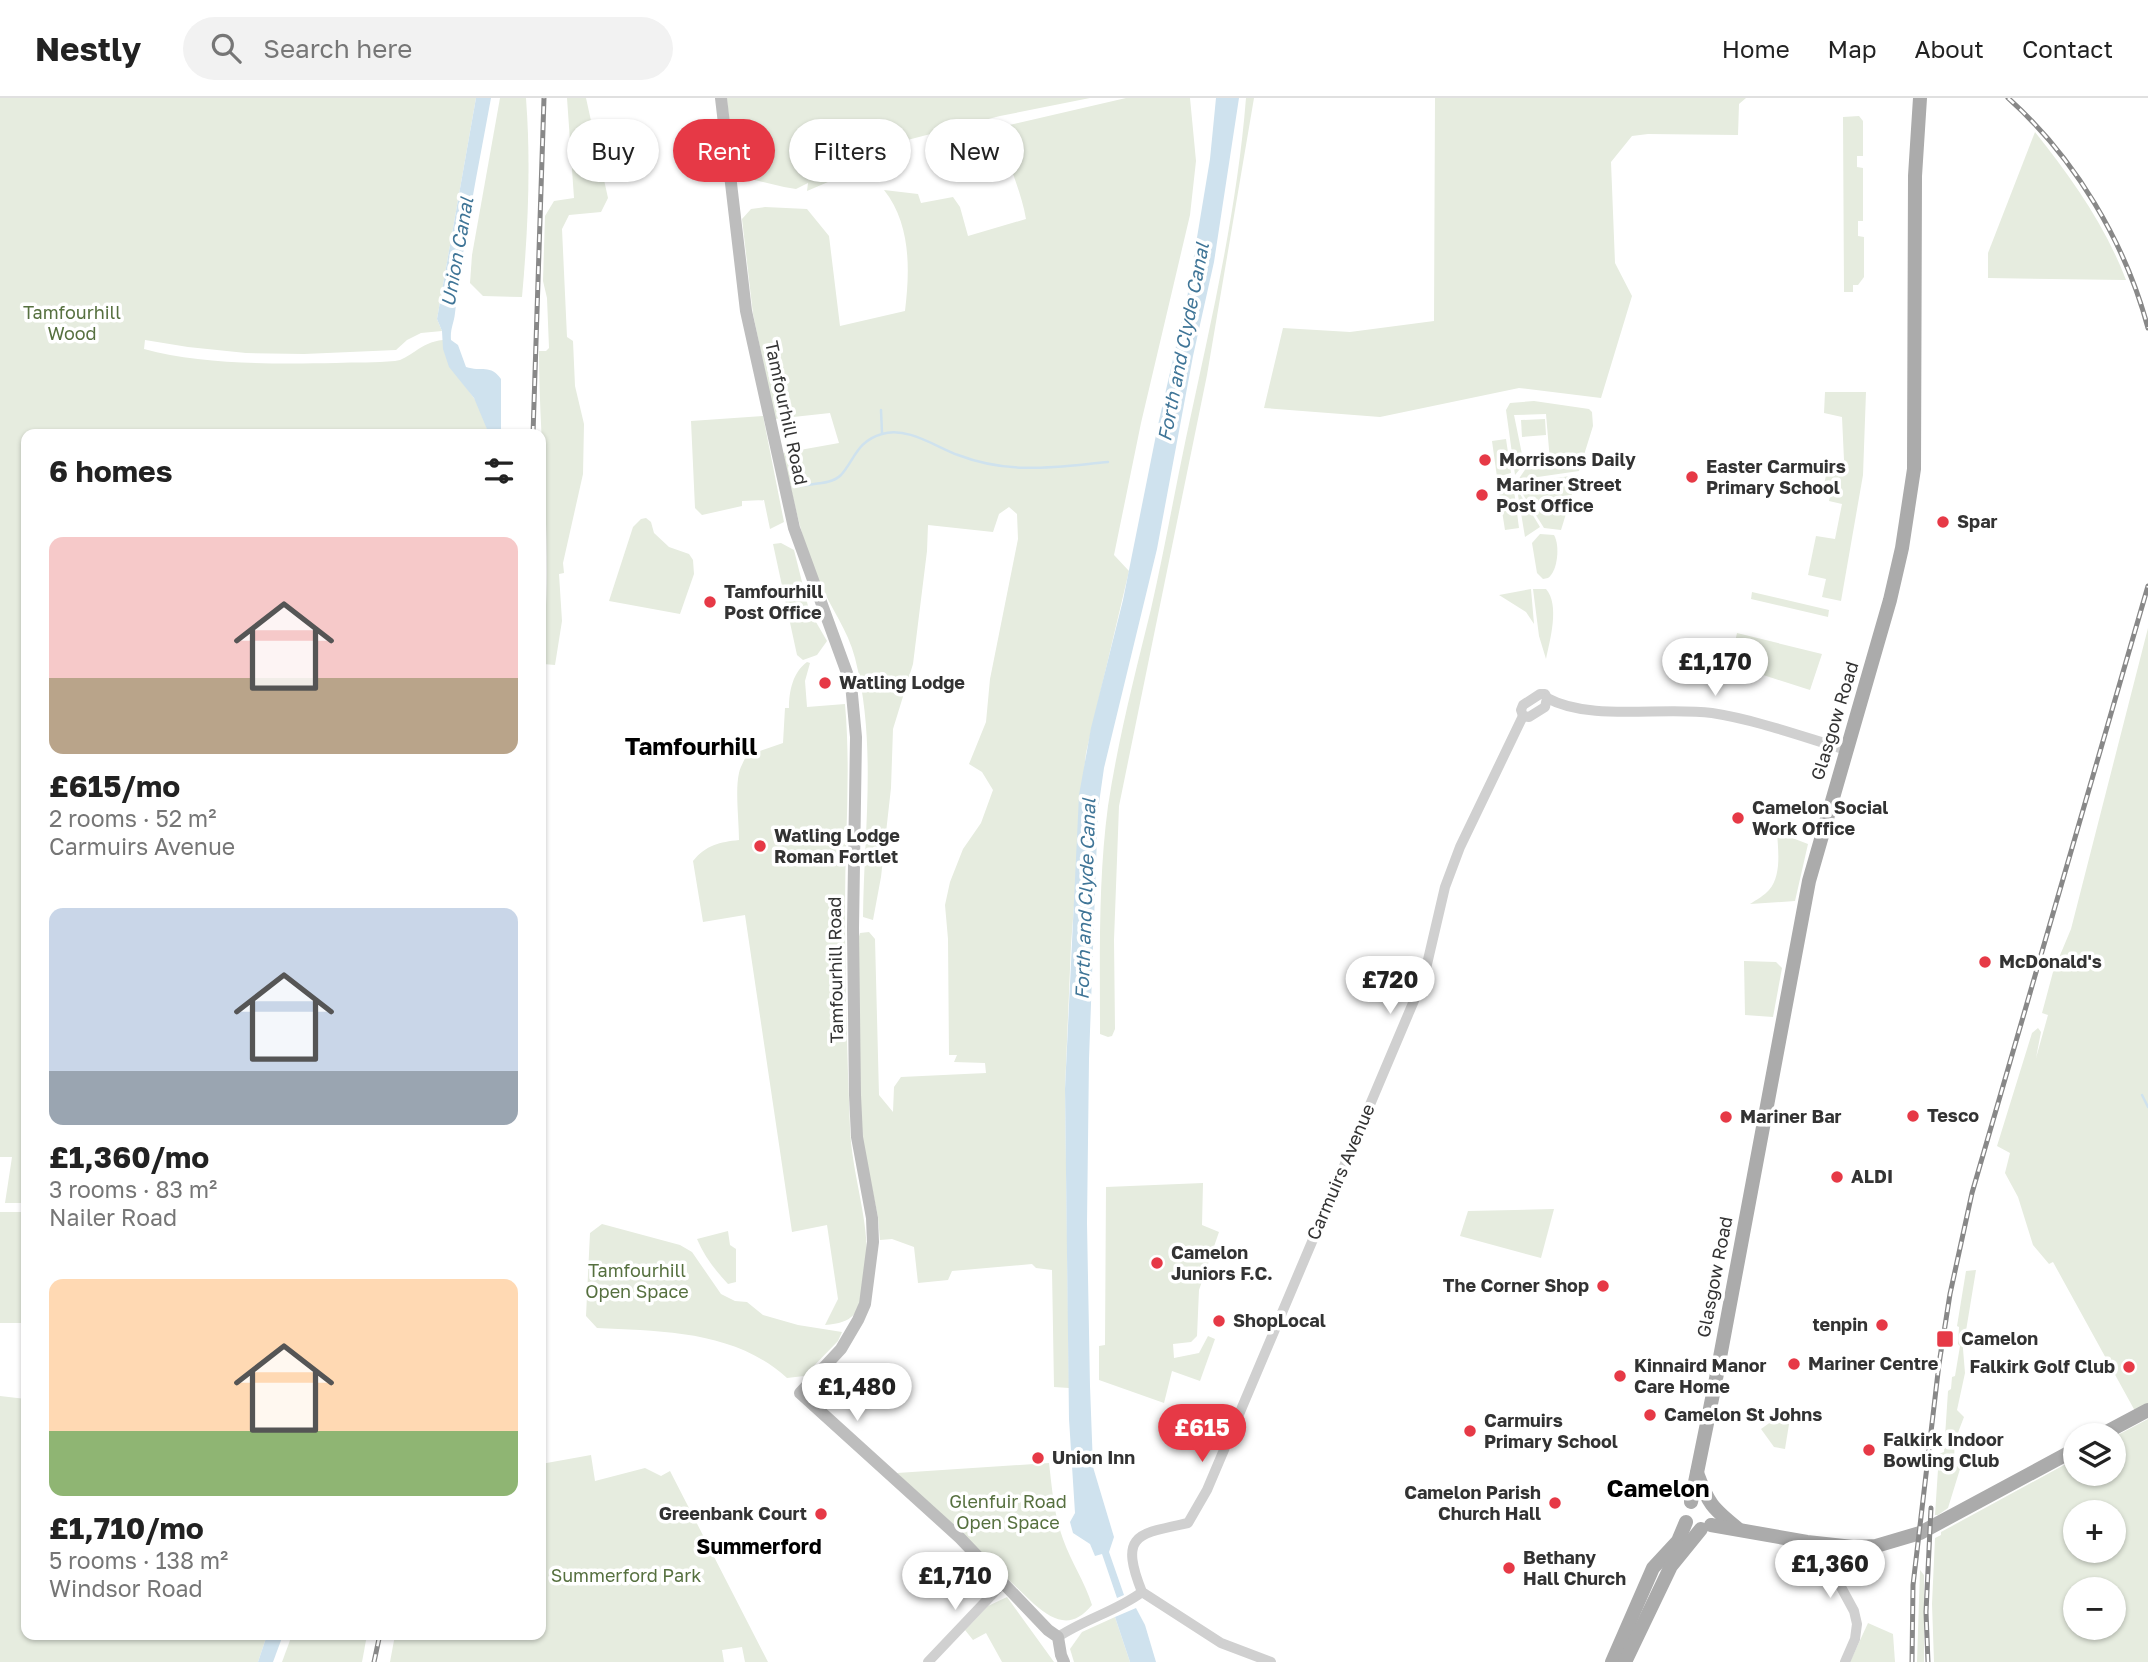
<!DOCTYPE html>
<meta charset="utf-8">
<style>
:root{--surface:#fff;--page:#f2f2f2;--text:#222;--muted:#767676;--line:#e0e0e0;--accent:#e63946}
body{margin:0;font-family:"Golos Text",sans-serif;background:var(--page);color:var(--text);height:100vh;display:flex;flex-direction:column;font-size:26px;white-space:nowrap}
*{box-sizing:border-box;margin:0}
p{font-size:23px;color:var(--muted)}
.icon{flex:none;width:38px;height:38px;fill:none;stroke:currentColor;stroke-width:2;stroke-linecap:round;stroke-linejoin:round}
.map{position:relative;flex:1;overflow:hidden}
.drawer{position:absolute;left:21px;top:331px;width:525px;height:1211px;display:flex;flex-direction:column;background:var(--surface);border-radius:14px;box-shadow:0 2px 5px #0004}
.drawer>*{flex:none}
.guide{position:absolute;left:567px;top:21px;width:665px;height:63px;display:flex;gap:14px}
.controls{position:absolute;left:2063px;top:1325px;display:grid;gap:14px}
.controls a{display:grid;place-items:center;width:63px;height:63px;border-radius:50%;background:var(--surface);box-shadow:0 2px 5px #0004;font-size:35px}
.price{position:absolute;translate:-50% -60px;padding:0 16px;border-radius:24px;background:#fff;color:#222;font-size:23px;line-height:46px;filter:drop-shadow(0 2px 4px #0008)}
.price::after{content:'';position:absolute;left:50%;top:42px;width:21px;height:16px;margin-left:-10px;background:inherit;clip-path:polygon(0 0,100% 0,50% 100%)}
.price.on{background:var(--accent);color:#fff}
ul{padding:0;list-style:none}
li{display:grid;align-content:center;gap:14px;height:371px;padding:0 28px}
li span{display:grid;place-items:center;height:217px;border-radius:14px;color:#555}
li>.icon{margin-inline-start:auto}
span .icon{width:126px;height:126px;fill:#fffc;stroke-width:1}
li b{font-size:30px}
h2{display:flex;justify-content:space-between;align-items:center;height:84px;padding:0 28px;font-size:30px}
.tag{padding:0 24px;border-radius:32px;background:var(--surface);box-shadow:0 2px 5px #0004;font-size:24px;line-height:63px}
.tag.on{background:var(--accent);color:#fff}
header{display:flex;align-items:center;gap:42px;box-sizing:border-box;height:98px;padding:0 35px;background:var(--surface);border-bottom:2px solid var(--line)}
header strong{font-size:33px}
nav{display:flex;gap:38px;margin-inline-start:auto;font-size:24px}
.search{width:490px;height:63px;background:var(--page);display:flex;align-items:center;gap:18px;box-sizing:border-box;padding:0 24px;border-radius:38px;color:var(--muted);font-size:26px}
.map>svg:first-child{display:block}
.green{fill:#e6ecdf;fill-rule:evenodd}
.water{fill:#cfe2ee}
.lines{fill:none;stroke-linecap:round;stroke-linejoin:round}
.stream{stroke:#cfe2ee;stroke-width:2.5}
.tertiary{stroke:#d0d0d0;stroke-width:10}
.secondary{stroke:#bdbdbd;stroke-width:12}
.primary{stroke:#ababab;stroke-width:14}
.rail-casing{stroke:#888;stroke-width:5}
.rail{stroke:#fff;stroke-width:2.5;stroke-dasharray:8;stroke-linecap:butt}
.poi-dot{fill:#e63946;stroke:#fff;stroke-width:2.5}
.labels{text-anchor:middle;stroke-width:7;stroke-linejoin:round;paint-order:stroke}
.park-label{font-size:18px;fill:#56703f;stroke:#fff}
.street-label{font-size:18px;fill:#333;stroke:#fff}
.poi-label{font-size:18px;font-weight:bold;fill:#333;stroke:#fff;text-anchor:start}
.water-label{font-size:19px;font-style:italic;fill:#3f7597;stroke:#fff}
.quarter-label{font-size:21px;font-weight:bold;fill:#000;stroke:#fff}
.district-label{font-size:24px;font-weight:bold;fill:#000;stroke:#fff}
</style>
<header>
<strong>Nestly</strong>
<div class="search"><svg class="icon" aria-label="search" viewBox="0 0 24 24"><circle cx="10" cy="10" r="6"/><path d="M15 15l6 6"/></svg>Search here</div>
<nav><a>Home</a><a>Map</a><a>About</a><a>Contact</a></nav>
</header>
<div class="map">
<svg width="2148" height="1564" viewBox="0 0 2148 1564">
<rect width="100%" height="100%" fill="#fff"/>
<g class="green">
<path d="M0 0H476L437 221 442 233 421 235 407 242 396 252 304 256 246 255 188 249 145 242 144 251C201 267 276 266 336 265 355 264 376 265 395 263 409 262 420 244 443 242 443 266 462 282 474 300 481 311 485 324 489 336H26V1105H5L12 1059H0Z"/>
<path d="M500 0H526C531 67 528 132 522 199L483 198 470 185 472 157Z"/>
<path d="M567 0H586L608 100 601 114 569 117 562 131 567 239 573 243 575 288 584 326 583 376 563 465 564 475 559 476 562 523 555 567 543 566C544 535 547 504 547 474 547 400 539 327 539 253H546L549 250 547 200 543 183 545 118 554 103 574 100Z"/>
<path d="M727 0H1090L1000 18 892 46 840 69 828 84 807 93 808 85 796 91 784 89 742 79 734 71Z"/>
<path d="M1126 0H1190L1196 63 1190 117 1141 325 1114 457 1129 473 1086 655 1084 674 1071 847 1065 991 1069 1290 1054 1289 1052 1172 1036 1170 1032 1166 952 1173 948 1182 918 1185 914 1149 892 1141 880 1142 878 1119 861 1037 857 845 860 835 869 834 875 841 879 997 893 1014 894 989 901 979 986 975 985 965 954 964 957 957H949L948 841 945 807 950 784 963 751 981 725 993 692 982 674 969 666 986 624 990 581 1018 441 1017 416 1009 409 999 416 993 434 928 427 927 453 913 566 893 631 891 690 881 779 873 822 863 819C864 732 877 645 855 560 848 532 830 509 819 483 801 443 793 398 783 355L839 345 830 315 775 321 753 216 742 121 751 111 765 109 807 111 829 138 840 228 905 213C910 172 911 126 884 92L918 96 921 105 953 99 960 109 968 138 1026 121C1021 90 1004 60 1001 29Z"/>
<path d="M1246 0H1254L1207 277 1119 708 1114 842 1115 931 1112 938 1108 939 1100 936C1100 862 1098 782 1108 708 1118 642 1135 576 1151 511 1164 454 1174 397 1186 340 1210 228 1237 114 1246 0Z"/>
<path d="M1435 0H1746L1739 6 1738 37 1648 36 1632 38 1611 64 1615 165 1632 198 1601 300 1519 290 1380 319 1264 310 1283 230 1350 234 1434 223Z"/>
<path d="M1859 18 1863 23V58H1857V69L1863 70V123H1858V138L1864 139V179L1858 187H1853V194H1844L1843 19Z"/>
<path d="M2035 34C2071 79 2105 127 2126 182L1988 180V155Z"/>
<path d="M1825 294H1866L1863 377 1841 503 1822 499 1826 481 1808 477 1816 438 1835 441 1842 406 1829 403 1832 389 1824 387 1829 362H1844L1842 319 1824 315Z"/>
<path d="M1534 303 1589 311 1592 314 1593 328 1579 373 1518 382 1529 366 1550 363 1546 316 1514 317 1524 366 1515 377 1506 312 1510 305Z"/>
<path d="M763 318 784 424 770 431 764 402 742 403V408L702 417 695 410 691 323Z"/>
<path d="M1545 321 1546 337 1522 339 1521 322Z"/>
<path d="M1506 341 1511 375 1497 379 1492 343Z"/>
<path d="M1578 377 1561 432 1544 430 1517 387 1519 385Z"/>
<path d="M1517 391 1540 429 1525 439Z"/>
<path d="M1514 392 1519 430 1505 432 1499 394Z"/>
<path d="M646 420 651 424 654 435 669 449 689 456 693 462 694 476 680 516 609 503 633 429 641 421Z"/>
<path d="M1540 436 1554 437C1560 447 1558 473 1548 480L1543 481 1537 475 1532 445Z"/>
<path d="M781 445 794 452 809 512 827 543 817 557 803 562 797 557 773 446Z"/>
<path d="M1531 491 1534 526 1526 514 1499 497Z"/>
<path d="M1533 491H1546C1560 507 1550 542 1546 561L1539 538Z"/>
<path d="M1752 494 1829 512 1828 519 1751 501Z"/>
<path d="M2148 530V1305L2135 1313 2053 1164 2049 1166 2033 1147 2018 1099 2005 1075 2010 1055 1997 1048 2032 935 2038 930 2041 934 2036 960 2048 917 2042 915 2053 874 2071 831Z"/>
<path d="M1737 535 1822 556 1810 592 1757 575 1763 551 1735 544Z"/>
<path d="M807 564 810 565 805 583 807 609 845 606C851 673 845 740 845 807 845 882 847 956 850 1030 852 1083 875 1135 864 1188 859 1215 854 1225 825 1227L838 1201 827 1127 792 1134 745 817 703 824 693 763C706 747 720 744 739 742 739 722 735 692 739 675 741 666 747 659 749 650L755 649 760 653 783 645 785 610H789C789 593 793 574 807 564Z"/>
<path d="M1777 734 1808 746 1795 803 1750 806C1756 802 1765 797 1769 792 1782 777 1778 751 1777 734Z"/>
<path d="M1744 863 1776 864 1782 870 1773 919 1745 917Z"/>
<path d="M1203 1085 1202 1127 1219 1134 1199 1192 1197 1238 1191 1244 1173 1246 1174 1260 1199 1255 1208 1238 1215 1241 1200 1283 1172 1273 1164 1305 1099 1282V1248L1105 1247 1106 1089Z"/>
<path d="M1554 1111 1541 1160 1460 1138 1468 1113Z"/>
<rect x="0" y="1114" width="26" height="111"/>
<path d="M602 1126 680 1147 692 1154 721 1196 735 1203 747 1204 763 1217 798 1227 842 1234 838 1243 804 1278 787 1280C736 1233 663 1233 597 1230L586 1218 590 1135Z"/>
<path d="M728 1133 730 1147 736 1151V1184L728 1186C715 1172 704 1158 697 1141Z"/>
<path d="M1976 1172 1963 1251 1965 1275 1957 1312 1964 1319C1958 1335 1948 1356 1960 1371L1948 1410 1938 1417H1935L1939 1356 1944 1354 1948 1293 1951 1291 1952 1279 1955 1278 1960 1248 1958 1246 1959 1229 1957 1228 1966 1173Z"/>
<path d="M0 1298 26 1301V1536L267 1537 258 1564H0Z"/>
<path d="M1783 1315 1790 1320 1785 1351 1774 1349 1761 1331Z"/>
<path d="M2148 1321V1564H1934L1932 1506 1935 1440 1941 1437V1434L2075 1361 2076 1376H2114V1339ZM2114 1414V1452H2076V1414ZM2076 1491H2114V1530H2076Z"/>
<path d="M591 1357 595 1383 645 1370 661 1378 670 1373 768 1564H745L742 1549 722 1552 724 1564H390L395 1537 541 1536V1366Z"/>
<path d="M1049 1365C1052 1390 1054 1417 1063 1441 1071 1464 1085 1484 1092 1507 1072 1531 1055 1524 1034 1506L897 1375Z"/>
<path d="M1920 1472 1924 1477V1564H1917Z"/>
<path d="M1007 1499 1054 1564H1002L986 1535 973 1542 965 1532 988 1508Z"/>
<path d="M1115 1519 1130 1564H1074L1070 1551 1082 1534Z"/>
<path d="M1868 1525 1893 1536 1895 1564H1850Z"/>
<path d="M292 1537H367L362 1564H282Z"/>
</g>
<g class="water">
<path d="M476 0H491C478 72 463 143 455 215 454 225 450 231 451 242L458 247 466 269C481 274 491 266 501 281V336H489L474 300 449 269 443 251 442 233 437 221Z"/>
<path d="M1216 0H1239L1214 164 1193 258 1157 451 1104 670 1098 712 1089 961 1087 1125 1090 1288 1093 1369 1114 1439 1109 1454 1124 1497 1117 1500 1102 1456 1095 1458 1090 1446 1073 1435 1070 1424 1075 1415 1069 1321 1065 991 1079 697 1091 630 1123 502 1158 327 1187 200 1210 61Z"/>
<path d="M1136 1510 1145 1527 1156 1564H1130L1115 1519Z"/>
<path d="M267 1537H283L273 1564H258Z"/>
</g>
<g class="lines">
<g class="stream">
<path d="M881 312 882 335"/>
<path d="M800 388C813 385 831 387 841 377 855 361 857 343 882 336 907 328 936 349 958 357 1010 377 1054 369 1108 364"/>
<path d="M2142 997 2148 1009"/>
</g>
<g class="tertiary">
<path d="M1540 596H1545L1547 600 1545 609 1529 619 1523 618 1521 612 1523 607Z"/>
<path d="M1547 600C1591 624 1662 608 1712 615 1757 622 1803 639 1847 652"/>
<path d="M1835 1447V1478L1854 1513 1857 1526 1855 1541 1845 1564"/>
<path d="M1142 1494C1119 1436 1137 1436 1188 1425L1207 1392 1424 879 1445 789 1460 749 1523 618"/>
<path d="M1142 1494 1221 1545 1271 1564"/>
<path d="M1058 1539C1085 1521 1117 1513 1142 1494"/>
<path d="M928 1564 1004 1484"/>
</g>
<path class="secondary" d="M721 0 746 213 794 430 851 586 856 639 853 830 855 997 857 1039 872 1120 873 1144 865 1206 858 1222 841 1251 800 1295 960 1440 1048 1532 1058 1539 1061 1557 1064 1564"/>
<g class="primary">
<path d="M2101 1337 2148 1312"/>
<path d="M1697 1375C1708 1405 1712 1410 1737 1430"/>
<path d="M1691 1404 1715 1286 1809 783 1890 502 1902 450 1914 371 1915 78 1920 0"/>
<path d="M1711 1427 1807 1444 1853 1449 1876 1448 1920 1435 2076 1351"/>
<path d="M1612 1564 1653 1470 1678 1443 1686 1424"/>
<path d="M1625 1564 1671 1468 1701 1431"/>
</g>
<defs>
<g id="rail">
<path d="M2008 0C2075 60 2125 144 2148 230"/>
<path d="M533 336 544 0"/>
<path d="M374 1564 380 1536"/>
<path d="M1912 1564 1913 1487 1939 1266 1950 1196 1972 1095 2148 488"/>
<path d="M1928 1564 1926 1514 1931 1410"/>
</g>
</defs>
<use href="#rail" class="rail-casing"/>
<use href="#rail" class="rail"/>
</g>
<g class="poi-dot">
<circle cx="1485" cy="362" r="7"/>
<circle cx="1692" cy="379" r="7"/>
<circle cx="1482" cy="397" r="7"/>
<circle cx="1943" cy="424" r="7"/>
<circle cx="710" cy="504" r="7"/>
<circle cx="825" cy="585" r="7"/>
<circle cx="1738" cy="720" r="7"/>
<circle cx="760" cy="748" r="7"/>
<circle cx="1985" cy="864" r="7"/>
<circle cx="1913" cy="1018" r="7"/>
<circle cx="1726" cy="1019" r="7"/>
<circle cx="1837" cy="1079" r="7"/>
<circle cx="1157" cy="1165" r="7"/>
<circle cx="1603" cy="1188" r="7"/>
<circle cx="1219" cy="1223" r="7"/>
<circle cx="1882" cy="1227" r="7"/>
<rect x="1936" y="1232" width="18" height="18" rx="3.5"/>
<circle cx="1794" cy="1266" r="7"/>
<circle cx="2129" cy="1269" r="7"/>
<circle cx="1620" cy="1278" r="7"/>
<circle cx="1650" cy="1317" r="7"/>
<circle cx="1470" cy="1333" r="7"/>
<circle cx="1869" cy="1352" r="7"/>
<circle cx="1038" cy="1360" r="7"/>
<circle cx="1555" cy="1405" r="7"/>
<circle cx="821" cy="1416" r="7"/>
<circle cx="1509" cy="1470" r="7"/>
</g>
<g class="labels">
<g class="park-label">
<text x="72" y="221">Tamfourhill<tspan x="72" dy="21">Wood</tspan></text>
<text x="637" y="1179">Tamfourhill<tspan x="637" dy="21">Open Space</tspan></text>
<text x="1008" y="1410">Glenfuir Road<tspan x="1008" dy="21">Open Space</tspan></text>
<text x="626" y="1484">Summerford Park</text>
</g>
<g class="street-label">
<text transform="translate(786 315) rotate(78)" y="6">Tamfourhill Road</text>
<text transform="translate(1835 623) rotate(-73)" y="6">Glasgow Road</text>
<text transform="translate(836 872) rotate(-91)" y="6">Tamfourhill Road</text>
<text transform="translate(1341 1074) rotate(-67)" y="6">Carmuirs Avenue</text>
<text transform="translate(1715 1179) rotate(-79)" y="6">Glasgow Road</text>
</g>
<g class="poi-label">
<text x="1499" y="368">Morrisons Daily</text>
<text x="1706" y="375">Easter Carmuirs<tspan x="1706" dy="21">Primary School</tspan></text>
<text x="1496" y="393">Mariner Street<tspan x="1496" dy="21">Post Office</tspan></text>
<text x="1957" y="430">Spar</text>
<text x="724" y="500">Tamfourhill<tspan x="724" dy="21">Post Office</tspan></text>
<text x="839" y="591">Watling Lodge</text>
<text x="1752" y="716">Camelon Social<tspan x="1752" dy="21">Work Office</tspan></text>
<text x="774" y="744">Watling Lodge<tspan x="774" dy="21">Roman Fortlet</tspan></text>
<text x="1999" y="870">McDonald's</text>
<text x="1927" y="1024">Tesco</text>
<text x="1740" y="1025">Mariner Bar</text>
<text x="1851" y="1085">ALDI</text>
<text x="1171" y="1161">Camelon<tspan x="1171" dy="21">Juniors F.C.</tspan></text>
<text x="1589" y="1194" text-anchor="end">The Corner Shop</text>
<text x="1233" y="1229">ShopLocal</text>
<text x="1868" y="1233" text-anchor="end">tenpin</text>
<text x="1961" y="1247">Camelon</text>
<text x="1808" y="1272">Mariner Centre</text>
<text x="1634" y="1274">Kinnaird Manor<tspan x="1634" dy="21">Care Home</tspan></text>
<text x="2115" y="1275" text-anchor="end">Falkirk Golf Club</text>
<text x="1664" y="1323">Camelon St Johns</text>
<text x="1484" y="1329">Carmuirs<tspan x="1484" dy="21">Primary School</tspan></text>
<text x="1883" y="1348">Falkirk Indoor<tspan x="1883" dy="21">Bowling Club</tspan></text>
<text x="1052" y="1366">Union Inn</text>
<text x="1541" y="1401" text-anchor="end">Camelon Parish<tspan x="1541" dy="21">Church Hall</tspan></text>
<text x="807" y="1422" text-anchor="end">Greenbank Court</text>
<text x="1523" y="1466">Bethany<tspan x="1523" dy="21">Hall Church</tspan></text>
</g>
<g class="water-label">
<text transform="translate(457 154) rotate(-80)" y="7">Union Canal</text>
<text transform="translate(1183 244) rotate(-79)" y="7">Forth and Clyde Canal</text>
<text transform="translate(1085 801) rotate(-88)" y="7">Forth and Clyde Canal</text>
</g>
<g class="quarter-label">
<text x="759" y="1456">Summerford</text>
</g>
<g class="district-label">
<text x="691" y="657">Tamfourhill</text>
<text x="1658" y="1399">Camelon</text>
</g>
</g>
</svg>
<div class="controls">
<a><svg class="icon" aria-label="layers" viewBox="0 0 24 24"><path d="M12 4l9 5-9 5-9-5zM3 14l9 5 9-5"/></svg></a>
<a>+</a>
<a>−</a>
</div>
<b class="price" style="left:1715px;top:600px">£1,170</b>
<b class="price" style="left:1390px;top:918px">£720</b>
<b class="price" style="left:857px;top:1325px">£1,480</b>
<b class="price on" style="left:1202px;top:1366px">£615</b>
<b class="price" style="left:1830px;top:1502px">£1,360</b>
<b class="price" style="left:955px;top:1514px">£1,710</b>
<div class="guide">
<a class="tag">Buy</a>
<a class="tag on">Rent</a>
<a class="tag">Filters</a>
<a class="tag">New</a>
</div>
<section class="drawer">
<h2>6 homes<svg class="icon" aria-label="filters" viewBox="0 0 24 24"><path d="M4 7h16M4 17h16"/><circle cx="9" cy="7" r="2"/><circle cx="15" cy="17" r="2"/></svg></h2>
<ul>
<li><span style="background:linear-gradient(#f6c9c9 65%,#b9a48a 0)"><svg class="icon" aria-label="home" viewBox="0 0 24 24"><path d="M3 11l9-7 9 7M6 9v11h12V9"/></svg></span><div><b>£615/mo</b><p>2 rooms · 52 m²</p><p>Carmuirs Avenue</p></div></li>
<li><span style="background:linear-gradient(#c9d6e8 75%,#9aa5b1 0)"><svg class="icon" aria-label="home" viewBox="0 0 24 24"><path d="M3 11l9-7 9 7M6 9v11h12V9"/></svg></span><div><b>£1,360/mo</b><p>3 rooms · 83 m²</p><p>Nailer Road</p></div></li>
<li><span style="background:linear-gradient(#ffd9b3 70%,#8fb573 0)"><svg class="icon" aria-label="home" viewBox="0 0 24 24"><path d="M3 11l9-7 9 7M6 9v11h12V9"/></svg></span><div><b>£1,710/mo</b><p>5 rooms · 138 m²</p><p>Windsor Road</p></div></li>
</ul>
</section>
</div>
